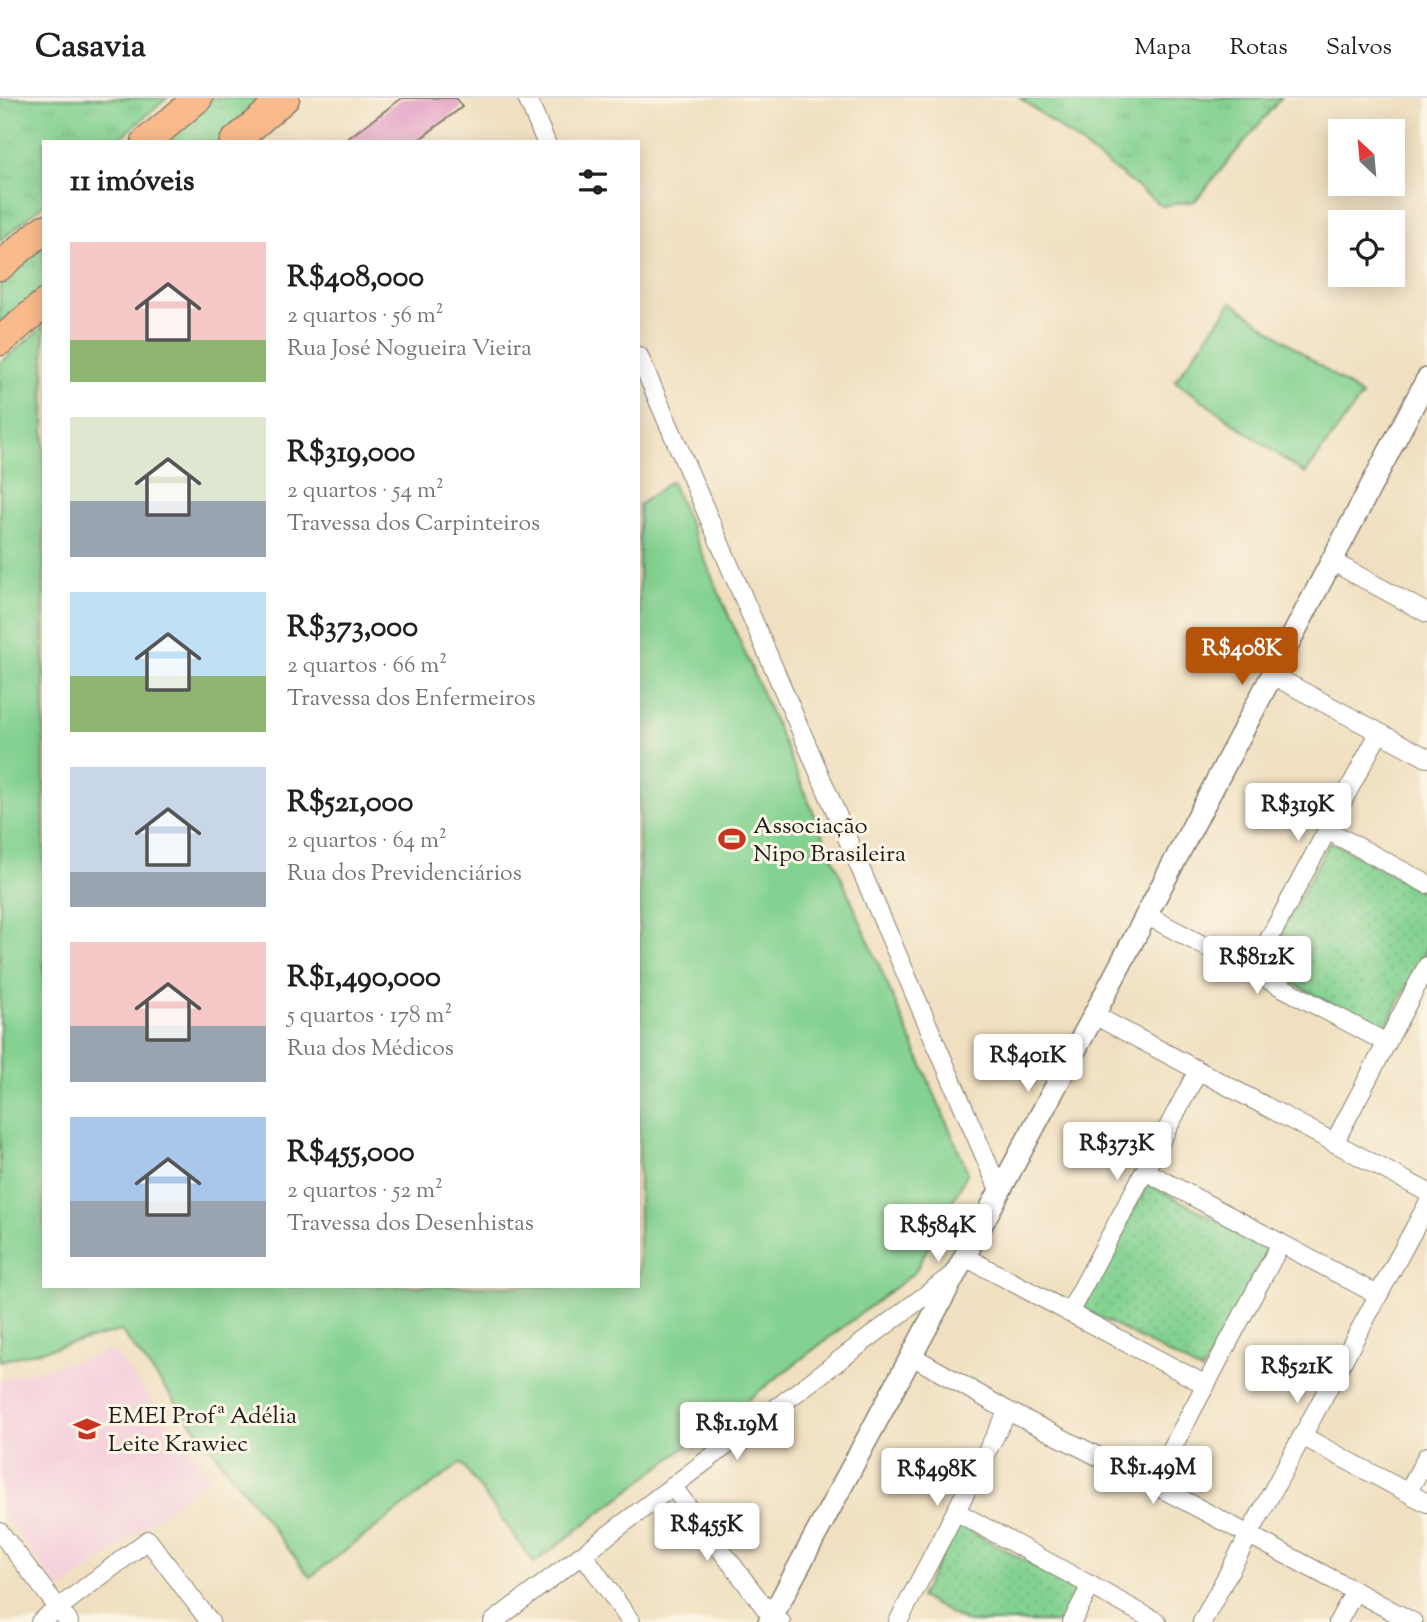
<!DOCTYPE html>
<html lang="pt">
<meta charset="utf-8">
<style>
:root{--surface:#fff;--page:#f2f2f2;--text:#202124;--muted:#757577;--line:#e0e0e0;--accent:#b45309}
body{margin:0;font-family:"Sorts Mill Goudy",serif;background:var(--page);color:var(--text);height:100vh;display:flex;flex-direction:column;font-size:26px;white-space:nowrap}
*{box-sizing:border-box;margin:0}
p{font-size:23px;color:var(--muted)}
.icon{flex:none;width:38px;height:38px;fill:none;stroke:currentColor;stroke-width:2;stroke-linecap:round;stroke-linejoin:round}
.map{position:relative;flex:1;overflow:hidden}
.side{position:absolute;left:42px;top:42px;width:598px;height:1148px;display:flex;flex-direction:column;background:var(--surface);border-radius:0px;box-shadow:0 4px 18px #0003}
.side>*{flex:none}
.needle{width:46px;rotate:334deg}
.controls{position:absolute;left:1328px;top:21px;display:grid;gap:14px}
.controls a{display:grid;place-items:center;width:77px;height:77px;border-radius:0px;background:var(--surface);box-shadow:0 4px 18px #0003;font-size:35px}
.price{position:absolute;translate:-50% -60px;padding:0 16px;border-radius:7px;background:#fff;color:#222;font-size:23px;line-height:46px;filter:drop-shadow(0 2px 4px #0008)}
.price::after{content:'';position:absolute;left:50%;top:42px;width:21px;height:16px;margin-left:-10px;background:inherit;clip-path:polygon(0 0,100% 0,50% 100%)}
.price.selected{background:var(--accent);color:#fff}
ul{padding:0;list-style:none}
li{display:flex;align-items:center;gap:21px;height:175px;padding:0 28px}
li span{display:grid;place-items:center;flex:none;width:196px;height:140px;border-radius:0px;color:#555}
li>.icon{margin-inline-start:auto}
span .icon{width:84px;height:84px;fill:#fffc;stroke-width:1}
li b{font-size:30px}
h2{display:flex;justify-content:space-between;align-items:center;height:84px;padding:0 28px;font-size:30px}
header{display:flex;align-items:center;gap:42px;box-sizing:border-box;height:98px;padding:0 35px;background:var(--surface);border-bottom:2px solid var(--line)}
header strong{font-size:33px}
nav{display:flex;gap:38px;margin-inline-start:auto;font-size:24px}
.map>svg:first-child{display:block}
.built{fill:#f4cfdc}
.grass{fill:url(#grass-tufts);stroke:#507756;stroke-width:2}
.park{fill:url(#park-dots);stroke:#507756;stroke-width:2}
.pitch{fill:#83d291;stroke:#507756;stroke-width:2}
.building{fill:#e296c3}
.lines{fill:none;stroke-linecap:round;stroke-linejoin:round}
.minor-casing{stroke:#867e6e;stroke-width:20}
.tertiary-casing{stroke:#867e6e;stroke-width:24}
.primary-casing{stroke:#867e6e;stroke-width:31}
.minor{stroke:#fff;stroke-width:18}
.tertiary{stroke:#fff;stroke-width:21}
.primary{stroke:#fabb8c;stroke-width:28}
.labels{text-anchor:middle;stroke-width:6;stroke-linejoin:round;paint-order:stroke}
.poi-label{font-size:24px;fill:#1c1c1c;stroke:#fcf5e5;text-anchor:start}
</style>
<header>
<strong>Casavia</strong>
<nav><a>Mapa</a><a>Rotas</a><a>Salvos</a></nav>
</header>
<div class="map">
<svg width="1427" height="1524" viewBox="0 0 1427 1524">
<defs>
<pattern id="grass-tufts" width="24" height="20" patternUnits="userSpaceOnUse" patternTransform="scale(1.75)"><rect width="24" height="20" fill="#83d291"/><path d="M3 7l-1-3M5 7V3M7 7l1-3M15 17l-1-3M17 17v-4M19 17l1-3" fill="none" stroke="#71b47c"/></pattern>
<pattern id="park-dots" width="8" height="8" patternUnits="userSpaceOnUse" patternTransform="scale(1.75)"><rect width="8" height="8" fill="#83d291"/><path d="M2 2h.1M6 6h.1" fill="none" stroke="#71b47c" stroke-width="1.8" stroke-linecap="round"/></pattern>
</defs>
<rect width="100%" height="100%" fill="#fcf5e5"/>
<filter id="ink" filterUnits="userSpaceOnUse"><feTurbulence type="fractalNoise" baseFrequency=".0143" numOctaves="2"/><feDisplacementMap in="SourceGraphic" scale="14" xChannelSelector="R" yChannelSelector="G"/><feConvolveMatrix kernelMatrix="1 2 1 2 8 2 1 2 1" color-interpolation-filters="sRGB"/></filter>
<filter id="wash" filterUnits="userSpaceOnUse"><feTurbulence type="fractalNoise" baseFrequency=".00686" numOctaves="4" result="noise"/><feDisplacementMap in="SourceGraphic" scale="28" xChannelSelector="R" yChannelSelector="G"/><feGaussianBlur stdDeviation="1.57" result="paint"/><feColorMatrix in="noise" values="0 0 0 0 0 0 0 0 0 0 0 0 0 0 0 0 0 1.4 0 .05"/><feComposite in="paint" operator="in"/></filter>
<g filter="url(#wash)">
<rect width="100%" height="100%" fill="#f0e0c1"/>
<path class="built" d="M114 1253 210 1379 61 1492 0 1412V1284L4 1281Z"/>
<g class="grass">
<path d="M0 0H167L116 44H44V106L0 143Z"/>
<path d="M210 0H272L221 44H159Z"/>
<path d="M1020 0H1281L1195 103 1162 108Z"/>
<path d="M44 144V195L0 232V181Z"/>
</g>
<g class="park">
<path d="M1330 743 1427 796V851L1383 934 1263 869Z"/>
<path d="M1148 1086 1268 1149 1202 1274 1082 1210Z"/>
<path d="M958 1426 1080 1493 1064 1524H966L920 1499Z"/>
</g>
<g class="pitch">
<path d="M1232 204 1362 298 1305 376 1175 283Z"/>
<path d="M44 228V1188H639V407L671 383 968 1074 915 1174 534 1465 461 1365 310 1479 121 1233 0 1263V265Z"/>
</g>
<g id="blocks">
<path class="building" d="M402 0H456L462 9 416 44H343Z"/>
</g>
</g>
<g filter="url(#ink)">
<use href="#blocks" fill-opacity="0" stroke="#867e6e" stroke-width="2"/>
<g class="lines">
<defs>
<g id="minor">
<path d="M527 0 546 44"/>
<path d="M639 258 1000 1094"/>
<path d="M1331 463 1427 515"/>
<path d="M1272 577 1427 660"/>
<path d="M1327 732 1427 786"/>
<path d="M1146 817 1387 945"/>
<path d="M1252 873 1379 635"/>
<path d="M1094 917 1427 1094"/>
<path d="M1334 1045 1427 868"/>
<path d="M1145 1073 1378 1197"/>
<path d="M965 1159 1206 1287"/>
<path d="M1069 1215 1198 973"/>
<path d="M912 1258 1008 1313 1153 1386 1413 1524"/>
<path d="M1302 1338 1427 1405"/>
<path d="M1153 1386 1281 1145"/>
<path d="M672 1388 772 1519 781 1524"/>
<path d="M1408 1394 1427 1358"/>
<path d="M957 1414 1157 1524"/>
<path d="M0 1434 69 1524"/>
<path d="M583 1456 631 1524"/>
<path d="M40 1524 148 1442 210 1524"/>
<path d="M493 1524 956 1174"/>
<path d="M898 1524 1008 1313"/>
<path d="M1072 1524 1091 1487"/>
<path d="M1202 1524 1427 1107"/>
<path d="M1338 1524 1355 1493"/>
</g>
<path id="tertiary" d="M769 1524 1094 917 1427 281"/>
<g id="primary">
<path d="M146 44 198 0"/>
<path d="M234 44 285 0"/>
<path d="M0 168 44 131"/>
<path d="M0 243 44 206"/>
</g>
</defs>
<use href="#minor" class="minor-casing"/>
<use href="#tertiary" class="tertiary-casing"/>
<use href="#primary" class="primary-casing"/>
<use href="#minor" class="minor"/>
<use href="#tertiary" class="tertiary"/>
<use href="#primary" class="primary"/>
</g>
</g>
<defs>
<symbol id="stadium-bare" viewBox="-9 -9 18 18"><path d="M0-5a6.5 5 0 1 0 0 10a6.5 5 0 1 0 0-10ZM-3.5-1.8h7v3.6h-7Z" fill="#c8321e" stroke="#fcf5e5" stroke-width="2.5" paint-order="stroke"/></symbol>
<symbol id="school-bare" viewBox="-9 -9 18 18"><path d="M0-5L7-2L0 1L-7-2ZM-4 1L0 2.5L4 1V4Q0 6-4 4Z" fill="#c8321e" stroke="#fcf5e5" stroke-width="2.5" paint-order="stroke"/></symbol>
</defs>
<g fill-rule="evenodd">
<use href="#stadium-bare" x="713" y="722" width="38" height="38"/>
<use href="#school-bare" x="68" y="1312" width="38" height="38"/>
</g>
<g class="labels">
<g class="poi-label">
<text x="753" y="735">Associação<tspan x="753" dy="28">Nipo Brasileira</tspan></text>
<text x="108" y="1325">EMEI Profª Adélia<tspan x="108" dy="28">Leite Krawiec</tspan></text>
</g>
</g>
</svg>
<div class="controls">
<a><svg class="needle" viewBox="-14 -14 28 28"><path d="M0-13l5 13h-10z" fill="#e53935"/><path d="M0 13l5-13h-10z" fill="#757577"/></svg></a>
<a><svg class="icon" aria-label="locate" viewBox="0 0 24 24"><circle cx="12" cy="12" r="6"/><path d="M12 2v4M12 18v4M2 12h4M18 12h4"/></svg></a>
</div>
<b class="price selected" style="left:1242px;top:589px">R$408K</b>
<b class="price" style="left:1298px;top:745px">R$319K</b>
<b class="price" style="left:1257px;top:898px">R$812K</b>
<b class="price" style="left:1028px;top:996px">R$401K</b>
<b class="price" style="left:1117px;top:1084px">R$373K</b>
<b class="price" style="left:938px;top:1166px">R$584K</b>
<b class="price" style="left:1297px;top:1307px">R$521K</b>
<b class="price" style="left:737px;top:1364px">R$1.19M</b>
<b class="price" style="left:1153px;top:1408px">R$1.49M</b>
<b class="price" style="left:937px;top:1410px">R$498K</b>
<b class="price" style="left:707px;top:1465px">R$455K</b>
<section class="side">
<h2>11 imóveis<svg class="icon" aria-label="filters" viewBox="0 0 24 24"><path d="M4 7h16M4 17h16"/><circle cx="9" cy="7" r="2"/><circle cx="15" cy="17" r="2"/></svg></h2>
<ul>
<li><span style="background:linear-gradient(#f6c9c9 70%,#8fb573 0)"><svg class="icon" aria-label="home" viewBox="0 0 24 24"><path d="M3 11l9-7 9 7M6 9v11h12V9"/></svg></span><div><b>R$408,000</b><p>2 quartos · 56 m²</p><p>Rua José Nogueira Vieira</p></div></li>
<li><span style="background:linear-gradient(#dfe7d0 60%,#9aa5b1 0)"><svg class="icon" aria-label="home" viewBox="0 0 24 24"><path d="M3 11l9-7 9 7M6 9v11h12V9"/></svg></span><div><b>R$319,000</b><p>2 quartos · 54 m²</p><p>Travessa dos Carpinteiros</p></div></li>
<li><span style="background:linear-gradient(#bfe0f5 60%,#8fb573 0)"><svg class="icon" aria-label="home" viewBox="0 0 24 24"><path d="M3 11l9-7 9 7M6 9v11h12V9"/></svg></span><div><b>R$373,000</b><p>2 quartos · 66 m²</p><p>Travessa dos Enfermeiros</p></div></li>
<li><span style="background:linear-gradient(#c9d6e8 75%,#9aa5b1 0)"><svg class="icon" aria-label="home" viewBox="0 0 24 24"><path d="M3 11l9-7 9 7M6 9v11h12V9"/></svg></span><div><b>R$521,000</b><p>2 quartos · 64 m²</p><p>Rua dos Previdenciários</p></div></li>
<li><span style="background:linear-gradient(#f6c9c9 60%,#9aa5b1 0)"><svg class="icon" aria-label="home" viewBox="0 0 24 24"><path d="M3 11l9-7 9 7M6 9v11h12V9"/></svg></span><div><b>R$1,490,000</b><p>5 quartos · 178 m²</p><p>Rua dos Médicos</p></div></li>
<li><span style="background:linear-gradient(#a9c7e8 60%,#9aa5b1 0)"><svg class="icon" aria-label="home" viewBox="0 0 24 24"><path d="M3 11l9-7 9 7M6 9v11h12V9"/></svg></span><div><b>R$455,000</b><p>2 quartos · 52 m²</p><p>Travessa dos Desenhistas</p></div></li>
</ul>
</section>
</div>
